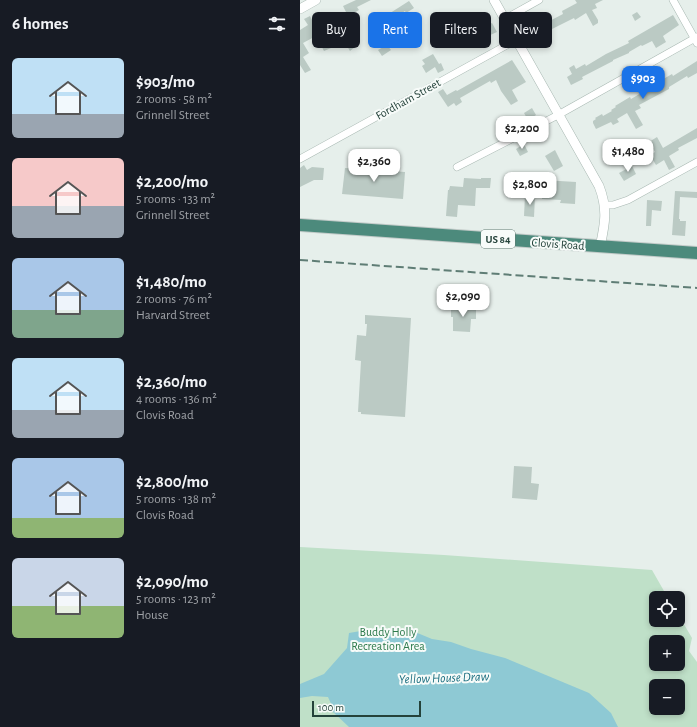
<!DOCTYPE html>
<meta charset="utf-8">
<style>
:root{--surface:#171b24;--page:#20242c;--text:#f1f3f6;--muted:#9ea1a6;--accent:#1a73e8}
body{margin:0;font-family:"Alegreya Sans",sans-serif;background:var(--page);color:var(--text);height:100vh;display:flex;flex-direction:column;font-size:15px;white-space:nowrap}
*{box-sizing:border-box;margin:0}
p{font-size:13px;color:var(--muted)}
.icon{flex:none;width:22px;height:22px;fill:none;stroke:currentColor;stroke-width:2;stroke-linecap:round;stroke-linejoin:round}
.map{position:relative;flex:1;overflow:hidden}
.drawer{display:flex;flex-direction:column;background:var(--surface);width:300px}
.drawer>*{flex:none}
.guide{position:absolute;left:12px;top:12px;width:325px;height:36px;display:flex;gap:8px}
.tools{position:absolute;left:349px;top:591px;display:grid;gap:8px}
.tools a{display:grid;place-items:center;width:36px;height:36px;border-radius:6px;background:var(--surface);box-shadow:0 2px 6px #0003;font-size:20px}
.scale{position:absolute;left:12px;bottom:10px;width:109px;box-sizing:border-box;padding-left:4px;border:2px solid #24423a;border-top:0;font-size:11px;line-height:14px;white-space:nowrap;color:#24423a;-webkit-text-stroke:3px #f7fbf9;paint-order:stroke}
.price{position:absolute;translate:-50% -34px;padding:0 9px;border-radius:8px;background:#fff;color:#222;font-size:13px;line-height:26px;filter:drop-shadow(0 1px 2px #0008)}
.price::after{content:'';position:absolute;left:50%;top:24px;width:12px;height:9px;margin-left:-6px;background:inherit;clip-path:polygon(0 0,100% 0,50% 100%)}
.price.on{background:var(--accent);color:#fff}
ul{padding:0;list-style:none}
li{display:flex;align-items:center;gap:12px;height:100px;padding:0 12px}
li span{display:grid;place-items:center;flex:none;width:112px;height:80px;border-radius:6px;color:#555}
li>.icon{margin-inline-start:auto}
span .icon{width:48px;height:48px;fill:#fffc;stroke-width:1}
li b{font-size:17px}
h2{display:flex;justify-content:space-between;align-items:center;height:48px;padding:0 12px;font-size:17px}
.pill{padding:0 14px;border-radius:6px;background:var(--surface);box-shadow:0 2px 6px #0003;font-size:14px;line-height:36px}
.pill.on{background:var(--accent);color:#fff}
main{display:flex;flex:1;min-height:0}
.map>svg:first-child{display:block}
.green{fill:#bfe0c8;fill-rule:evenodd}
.water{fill:#8ec9d4}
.building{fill:#bbcac4}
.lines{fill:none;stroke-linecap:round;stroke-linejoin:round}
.minor-casing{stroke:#a8b8b2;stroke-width:8}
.tertiary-casing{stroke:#a8b8b2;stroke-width:10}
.trunk-casing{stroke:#c2cac8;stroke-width:14}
.minor{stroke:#fff;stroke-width:7}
.tertiary{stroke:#fff;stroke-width:9}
.trunk{stroke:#4c8a7c;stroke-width:12}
.rail{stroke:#5f7d75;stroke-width:2;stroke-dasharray:8 4;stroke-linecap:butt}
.labels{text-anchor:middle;stroke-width:4;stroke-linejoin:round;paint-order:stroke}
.shield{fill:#f7fbf9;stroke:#637a73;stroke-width:1}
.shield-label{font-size:11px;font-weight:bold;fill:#24423a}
.street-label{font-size:12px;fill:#24423a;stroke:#f7fbf9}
.park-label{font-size:12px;fill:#2d7a4b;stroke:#f7fbf9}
.water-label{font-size:13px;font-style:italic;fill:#1c6f80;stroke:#f7fbf9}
</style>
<main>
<section class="drawer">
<h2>6 homes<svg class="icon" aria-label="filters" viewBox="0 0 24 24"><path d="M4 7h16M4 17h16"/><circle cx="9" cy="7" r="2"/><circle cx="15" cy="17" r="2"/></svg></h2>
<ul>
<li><span style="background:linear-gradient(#bfe0f5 70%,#9aa5b1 0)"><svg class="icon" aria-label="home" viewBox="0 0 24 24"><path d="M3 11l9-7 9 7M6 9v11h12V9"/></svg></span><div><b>$903/mo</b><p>2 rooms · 58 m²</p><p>Grinnell Street</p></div></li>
<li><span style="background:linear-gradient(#f6c9c9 60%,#9aa5b1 0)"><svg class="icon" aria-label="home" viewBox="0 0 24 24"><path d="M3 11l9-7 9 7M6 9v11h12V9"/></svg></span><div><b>$2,200/mo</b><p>5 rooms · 133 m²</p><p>Grinnell Street</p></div></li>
<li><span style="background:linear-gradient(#a9c7e8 65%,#7fa58c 0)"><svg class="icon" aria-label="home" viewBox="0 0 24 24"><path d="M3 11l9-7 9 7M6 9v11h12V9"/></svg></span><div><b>$1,480/mo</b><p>2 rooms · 76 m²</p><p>Harvard Street</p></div></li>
<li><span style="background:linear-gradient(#bfe0f5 65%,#9aa5b1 0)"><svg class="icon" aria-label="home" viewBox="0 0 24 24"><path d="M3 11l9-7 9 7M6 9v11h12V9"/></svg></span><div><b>$2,360/mo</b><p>4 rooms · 136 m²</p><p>Clovis Road</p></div></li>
<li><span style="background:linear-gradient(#a9c7e8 75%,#8fb573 0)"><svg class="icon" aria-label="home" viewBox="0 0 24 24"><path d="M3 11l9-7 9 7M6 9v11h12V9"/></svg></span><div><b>$2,800/mo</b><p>5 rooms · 138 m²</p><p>Clovis Road</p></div></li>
<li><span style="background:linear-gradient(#c9d6e8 60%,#8fb573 0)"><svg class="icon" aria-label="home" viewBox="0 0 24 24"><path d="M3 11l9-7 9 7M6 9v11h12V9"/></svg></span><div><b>$2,090/mo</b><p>5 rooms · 123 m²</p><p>House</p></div></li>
</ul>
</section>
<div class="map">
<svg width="397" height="727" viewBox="0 0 397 727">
<rect width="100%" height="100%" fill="#e6efeb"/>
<path class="green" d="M0 547 144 555 352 570 368 598H356V620H378V614L392 638 389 651 397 662V727H0ZM356 642H378V664H356ZM356 686H378V708H356Z"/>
<path class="water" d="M78 628 115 632 132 639 151 642 171 649 205 658 289 693 311 713 318 727H49L32 711V706L28 697 12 696 0 698V684L24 674 47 648 49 633Z"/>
<g class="building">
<path d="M56 0H71L57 7 59 10 48 16 43 6Z"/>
<path d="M275 0H303L295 4 297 8 292 10 298 20V23L293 26 286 13 275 20 274 18 242 34 238 27 263 14 262 11 277 3Z"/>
<path d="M109 1 114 8 106 13 105 11 95 17 96 19 77 28 74 22 87 15Z"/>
<path d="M337 12 341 17 335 21 332 15Z"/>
<path d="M373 15 379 25 363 36 366 42 356 48 352 41 342 46 341 45 329 52V53L313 60V61L282 77 283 79 271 85 267 77 272 74 269 68 274 65 276 69 285 64 286 66 306 54 329 43 328 41Z"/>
<path d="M10 16 15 26 23 23 30 37 26 39 31 48 24 51 16 36 3 43 9 53 3 57 11 70 5 73 0 65V30L8 25 4 19Z"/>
<path d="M192 23 197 32 188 36 183 27Z"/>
<path d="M53 41 56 46 50 51 47 46Z"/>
<path d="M87 45 91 50 82 56 78 50Z"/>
<path d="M133 54 139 64 141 63 144 70 138 73 135 67 126 73 122 66 125 64 122 60Z"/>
<path d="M212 60 226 82 212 90 218 101 211 105 201 91 196 80 191 83 190 81 160 98 162 102 156 106 154 103 148 107 138 92 143 89 147 95 156 90 157 91Z"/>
<path d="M397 61V73L388 78 387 76 369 87V89L339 105 341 108 335 111 343 125 336 129 327 113 317 119 319 122 313 125 311 122 296 129 293 123V121L296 119 295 118 302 114 303 116 312 111 311 110 316 107 315 106 330 97 331 99 360 82V81L372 74 373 76Z"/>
<path d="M232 108 236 115 228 120 224 113Z"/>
<path d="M212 121 214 126 207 131 204 125Z"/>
<path d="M397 128V138L378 148 379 150 369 156 375 167 369 170 364 160 356 165 350 155 355 152 349 142 357 137 363 148Z"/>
<path d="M224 144 228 152 220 156 216 149Z"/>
<path d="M255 150 263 166 254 171 245 156Z"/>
<path d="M4 165 7 170 12 167 24 168 23 180H14L0 187V168Z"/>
<path d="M332 166 336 174 324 181 319 173Z"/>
<path d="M45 168 105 172 103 199 42 194Z"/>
<path d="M164 178 181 179V178H191L190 188H176L175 206 158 205 157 217 146 216 148 190H149L150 186 163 187Z"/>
<path d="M243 180 276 182 275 204 260 203 261 200 242 199Z"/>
<path d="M375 191 397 192V198L380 197 379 219H380V221H386L385 236 372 235Z"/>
<path d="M225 195 235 196 234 217 224 216Z"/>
<path d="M347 200 362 201 361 211 352 210 351 226H346Z"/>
<path d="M151 306 176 307V319H171L170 332 153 331V317H151Z"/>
<path d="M65 315 111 318 105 417 61 414V412H58L61 361 55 360 57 335 66 336 67 324H65Z"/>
<path d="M214 466 232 467 231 483 239 484 237 500 212 498Z"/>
</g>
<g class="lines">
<defs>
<g id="minor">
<path d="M373 0 397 43"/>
<path d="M205 19 239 0"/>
<path d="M0 159 216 40"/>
<path d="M157 167 258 115 397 37"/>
<path d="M305 205H313L328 200 397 162"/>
</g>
<g id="tertiary">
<path d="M194 0 299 186C308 209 305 224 300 247"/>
<path d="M0 9 16 0"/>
</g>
<path id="trunk" d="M0 225 397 253"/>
</defs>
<use href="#minor" class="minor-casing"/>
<use href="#tertiary" class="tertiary-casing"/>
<use href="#trunk" class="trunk-casing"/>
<use href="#minor" class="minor"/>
<use href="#tertiary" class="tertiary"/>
<use href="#trunk" class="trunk"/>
<path class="rail" d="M0 260 397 288"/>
</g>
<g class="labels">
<rect class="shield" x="181" y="230" width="34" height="18" rx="3"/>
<g class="shield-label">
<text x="198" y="243">US 84</text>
</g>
<g class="street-label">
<text transform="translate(108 99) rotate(-29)" y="4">Fordham Street</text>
<text transform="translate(258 244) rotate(4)" y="4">Clovis Road</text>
</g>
<g class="park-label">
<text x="88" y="636">Buddy Holly<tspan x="88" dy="14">Recreation Area</tspan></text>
</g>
<g class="water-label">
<text transform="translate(144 677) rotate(-2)" y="5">Yellow House Draw</text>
</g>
</g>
</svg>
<div class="tools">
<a><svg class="icon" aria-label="locate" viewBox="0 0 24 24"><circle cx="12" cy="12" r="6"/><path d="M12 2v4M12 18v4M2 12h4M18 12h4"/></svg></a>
<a>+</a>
<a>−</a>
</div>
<div class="scale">100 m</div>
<b class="price on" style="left:343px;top:100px">$903</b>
<b class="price" style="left:222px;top:150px">$2,200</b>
<b class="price" style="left:328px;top:173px">$1,480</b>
<b class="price" style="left:74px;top:183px">$2,360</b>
<b class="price" style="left:230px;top:206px">$2,800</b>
<b class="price" style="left:163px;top:318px">$2,090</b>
<div class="guide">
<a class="pill">Buy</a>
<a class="pill on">Rent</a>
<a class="pill">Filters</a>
<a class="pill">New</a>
</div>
</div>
</main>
